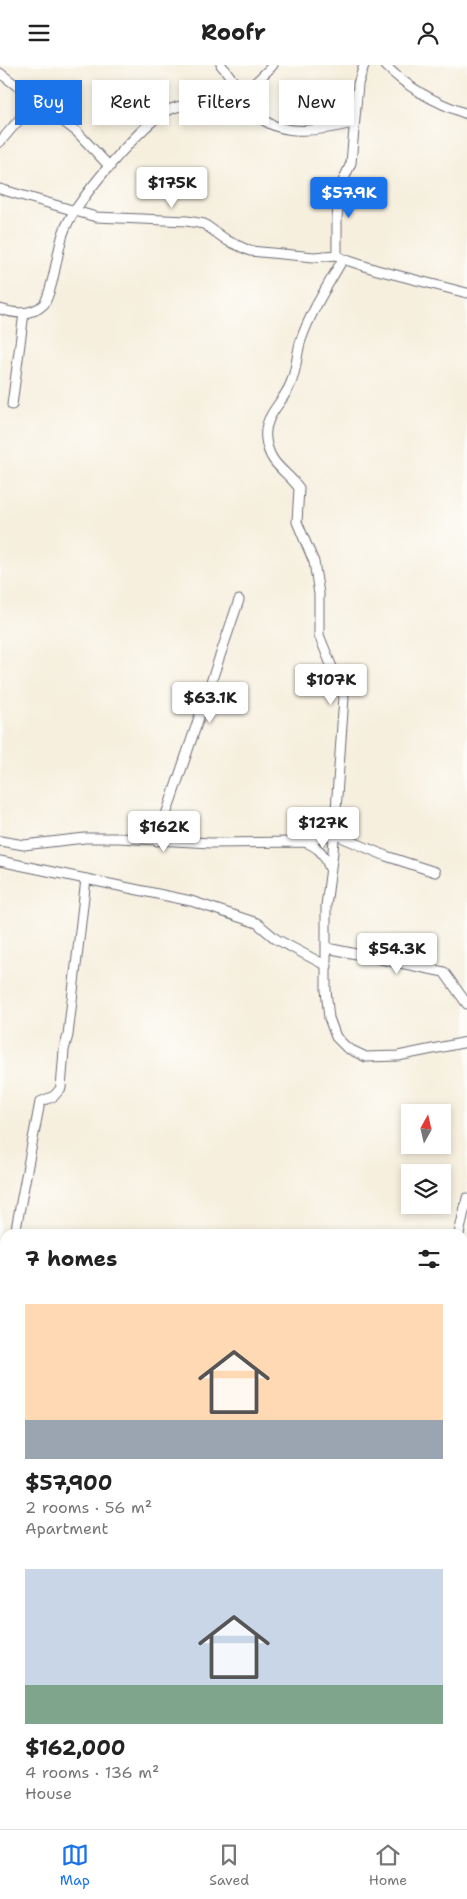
<!DOCTYPE html>
<meta charset="utf-8">
<style>
:root{--surface:#fff;--page:#f6f6f6;--text:#222;--muted:#767676;--line:#e0e0e0;--accent:#1a73e8}
body{margin:0;font-family:"Shantell Sans",sans-serif;background:var(--page);color:var(--text);height:100vh;display:flex;flex-direction:column;font-size:19px;white-space:nowrap}
*{box-sizing:border-box;margin:0}
p{font-size:16px;color:var(--muted)}
.icon{flex:none;width:28px;height:28px;fill:none;stroke:currentColor;stroke-width:2;stroke-linecap:round;stroke-linejoin:round}
.map{position:relative;flex:1;overflow:hidden}
.sheet{position:absolute;left:0px;top:1164px;width:468px;height:601px;display:flex;flex-direction:column;background:var(--surface);border-radius:15px 15px 0 0;box-shadow:0 2px 8px #0003}
.sheet>*{flex:none}
.guide{position:absolute;left:15px;top:15px;width:438px;height:45px;display:flex;gap:10px}
.needle{width:32px;rotate:8deg}
.tools{position:absolute;left:401px;top:1039px;display:grid;gap:10px}
.tools a{display:grid;place-items:center;width:50px;height:50px;border-radius:0px;background:var(--surface);box-shadow:0 2px 8px #0003;font-size:25px}
.price{position:absolute;translate:-50% -42px;padding:0 11px;border-radius:5px;background:#fff;color:#222;font-size:16px;line-height:32px;filter:drop-shadow(0 1px 2px #0008)}
.price::after{content:'';position:absolute;left:50%;top:30px;width:15px;height:11px;margin-left:-8px;background:inherit;clip-path:polygon(0 0,100% 0,50% 100%)}
.price.active{background:var(--accent);color:#fff}
ul{padding:0;list-style:none}
li{display:grid;align-content:center;gap:10px;height:265px;padding:0 25px}
li span{display:grid;place-items:center;height:155px;border-radius:0px;color:#555}
li>.icon{margin-inline-start:auto}
span .icon{width:90px;height:90px;fill:#fffc;stroke-width:1}
li b{font-size:21px}
h2{display:flex;justify-content:space-between;align-items:center;height:60px;padding:0 25px;font-size:21px}
.tag{padding:0 18px;border-radius:0px;background:var(--surface);box-shadow:0 2px 8px #0003;font-size:18px;line-height:45px}
.tag.active{background:var(--accent);color:#fff}
header{display:flex;justify-content:space-between;align-items:center;height:65px;padding:0 25px;background:var(--surface);font-size:22px;font-weight:700}
.tabs{display:flex;justify-content:space-around;align-items:center;height:70px;border-top:1px solid var(--line);background:var(--surface);font-size:14px;color:var(--muted)}
.tabs a{display:grid;justify-items:center;gap:2px}
.tabs .active{color:var(--accent)}
.map>svg:first-child{display:block}
.lines{fill:none;stroke-linecap:round;stroke-linejoin:round}
.street-casing{stroke:#6c6a74;stroke-width:11}
.street{stroke:#fff;stroke-width:9}
</style>
<header><svg class="icon" aria-label="menu" viewBox="0 0 24 24"><path d="M4 6h16M4 12h16M4 18h16"/></svg>Roofr<svg class="icon" aria-label="person" viewBox="0 0 24 24"><circle cx="12" cy="8" r="4"/><path d="M4 21q1-7 8-7t8 7"/></svg></header>
<div class="map">
<svg width="467" height="1764" viewBox="0 0 467 1764">
<rect width="100%" height="100%" fill="#fdfcf7"/>
<filter id="ink" filterUnits="userSpaceOnUse"><feTurbulence type="fractalNoise" baseFrequency=".02" numOctaves="2"/><feDisplacementMap in="SourceGraphic" scale="10" xChannelSelector="R" yChannelSelector="G"/><feConvolveMatrix kernelMatrix="1 2 1 2 8 2 1 2 1" color-interpolation-filters="sRGB"/></filter>
<filter id="wash" filterUnits="userSpaceOnUse"><feTurbulence type="fractalNoise" baseFrequency=".0096" numOctaves="4" result="noise"/><feDisplacementMap in="SourceGraphic" scale="20" xChannelSelector="R" yChannelSelector="G"/><feGaussianBlur stdDeviation="1.12" result="paint"/><feColorMatrix in="noise" values="0 0 0 0 0 0 0 0 0 0 0 0 0 0 0 0 0 1.4 0 .05"/><feComposite in="paint" operator="in"/></filter>
<g filter="url(#wash)">
<rect width="100%" height="100%" fill="#f6efde"/>
</g>
<g filter="url(#ink)">
<g class="lines">
<defs>
<g id="street">
<path d="M221 0C233 13 239 27 249 41 273 75 319 66 353 58"/>
<path d="M364 0 358 19 351 98 343 116 339 133 337 153V190L343 194 377 205 467 228"/>
<path d="M385 0C408 24 436 38 467 49"/>
<path d="M0 8 77 67 110 102"/>
<path d="M0 77 35 36"/>
<path d="M0 124 96 152 187 156 204 159 228 176 250 186 314 192 337 190"/>
<path d="M343 194C328 220 311 246 301 275 296 290 297 306 290 320 282 339 263 351 266 374 269 400 286 405 299 423L297 457 314 497 319 529V570L344 632 333 787 326 841V925L329 953 336 972 347 983 366 992 398 991 467 977"/>
<path d="M0 244C15 249 32 251 44 239 53 225 57 188 63 169 72 140 138 63 165 47 182 37 202 40 220 36 243 31 258 16 273 0"/>
<path d="M12 340 24 248"/>
<path d="M0 776 24 780 85 773H119L211 778 305 777C320 783 324 789 330 804"/>
<path d="M157 776 239 535"/>
<path d="M305 777 334 769 386 791 435 807"/>
<path d="M0 796 191 836 257 858 276 874 327 901"/>
<path d="M327 883 444 907 467 939"/>
<path d="M15 1169 40 1037 54 1031 61 1023 64 985 68 970 86 814"/>
<path d="M459 1169 467 1133"/>
<path d="M462 1186 467 1185"/>
<path d="M0 1203 5 1205"/>
<path d="M462 1224 467 1225"/>
<path d="M462 1315 467 1313"/>
<path d="M462 1380 467 1381"/>
<path d="M0 1484 5 1485"/>
<path d="M462 1518 467 1519"/>
<path d="M0 1734 5 1735"/>
<path d="M118 1760 140 1764"/>
<path d="M192 1764 193 1760"/>
<path d="M313 1764 314 1760"/>
</g>
</defs>
<use href="#street" class="street-casing"/>
<use href="#street" class="street"/>
</g>
</g>
</svg>
<div class="tools">
<a><svg class="needle" viewBox="-14 -14 28 28"><path d="M0-13l5 13h-10z" fill="#e53935"/><path d="M0 13l5-13h-10z" fill="#767676"/></svg></a>
<a><svg class="icon" aria-label="layers" viewBox="0 0 24 24"><path d="M12 4l9 5-9 5-9-5zM3 14l9 5 9-5"/></svg></a>
</div>
<b class="price" style="left:172px;top:144px">$175K</b>
<b class="price active" style="left:349px;top:154px">$57.9K</b>
<b class="price" style="left:331px;top:641px">$107K</b>
<b class="price" style="left:210px;top:659px">$63.1K</b>
<b class="price" style="left:323px;top:784px">$127K</b>
<b class="price" style="left:164px;top:788px">$162K</b>
<b class="price" style="left:397px;top:910px">$54.3K</b>
<div class="guide">
<a class="tag active">Buy</a>
<a class="tag">Rent</a>
<a class="tag">Filters</a>
<a class="tag">New</a>
</div>
<section class="sheet">
<h2>7 homes<svg class="icon" aria-label="filters" viewBox="0 0 24 24"><path d="M4 7h16M4 17h16"/><circle cx="9" cy="7" r="2"/><circle cx="15" cy="17" r="2"/></svg></h2>
<ul>
<li><span style="background:linear-gradient(#ffd9b3 75%,#9aa5b1 0)"><svg class="icon" aria-label="home" viewBox="0 0 24 24"><path d="M3 11l9-7 9 7M6 9v11h12V9"/></svg></span><div><b>$57,900</b><p>2 rooms · 56 m²</p><p>Apartment</p></div></li>
<li><span style="background:linear-gradient(#c9d6e8 75%,#7fa58c 0)"><svg class="icon" aria-label="home" viewBox="0 0 24 24"><path d="M3 11l9-7 9 7M6 9v11h12V9"/></svg></span><div><b>$162,000</b><p>4 rooms · 136 m²</p><p>House</p></div></li>
</ul>
</section>
</div>
<nav class="tabs">
<a class="active"><svg class="icon" aria-label="map" viewBox="0 0 24 24"><path d="M3 6l6-2 6 2 6-2v14l-6 2-6-2-6 2zM9 4v14M15 6v14"/></svg>Map</a>
<a><svg class="icon" aria-label="saved" viewBox="0 0 24 24"><path d="M7 4h10v16l-5-4-5 4z"/></svg>Saved</a>
<a><svg class="icon" aria-label="home" viewBox="0 0 24 24"><path d="M3 11l9-7 9 7M6 9v11h12V9"/></svg>Home</a>
</nav>
